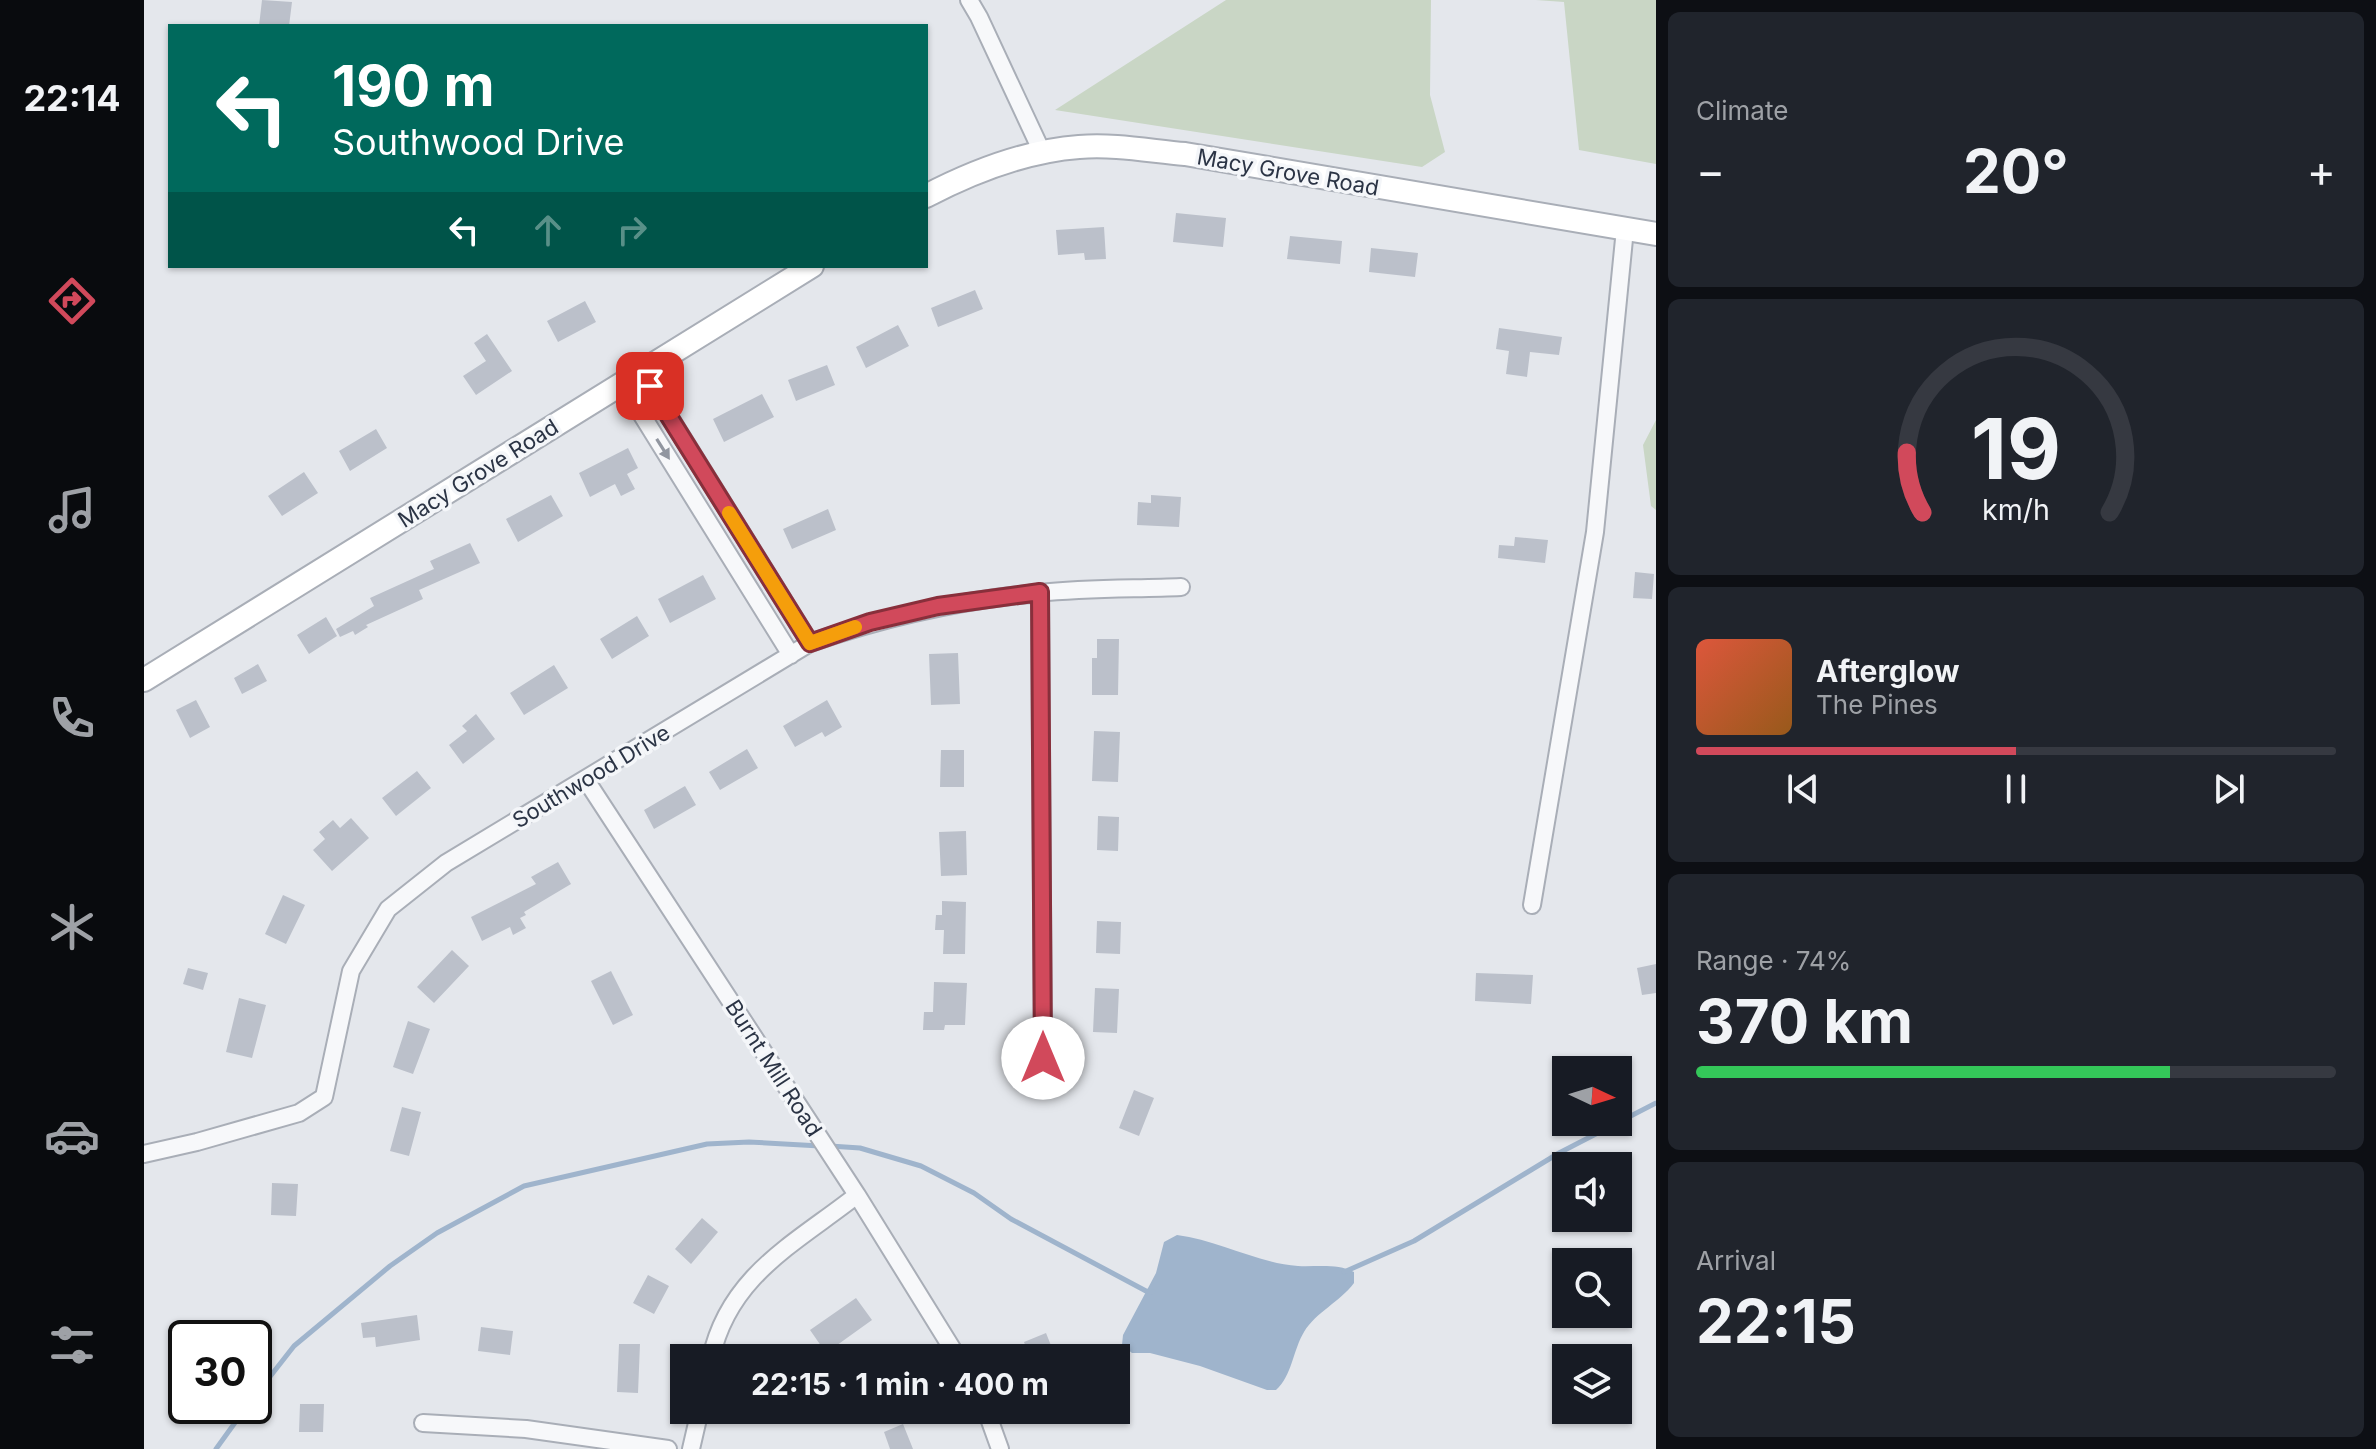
<!DOCTYPE html>
<meta charset="utf-8">
<style>
:root{--surface:#171b24;--page:#20242c;--text:#f1f3f6;--muted:#9ea1a6;--line:#363941;--accent:#d1495b}
body{margin:0;font-family:Inter,sans-serif;background:var(--page);color:var(--text);height:100vh;display:flex;flex-direction:column;font-size:30px;white-space:nowrap}
*{box-sizing:border-box;margin:0}
p{font-size:26px;color:var(--muted)}
.icon{flex:none;width:44px;height:44px;fill:none;stroke:currentColor;stroke-width:2;stroke-linecap:round;stroke-linejoin:round}
.map{position:relative;flex:1;overflow:hidden}
.panel{display:flex;flex-direction:column;gap:12px;padding:12px;background:#0d0f14;width:720px}
.panel>*{flex:none}
.guide{position:absolute;left:24px;top:24px;width:760px;height:244px;border-radius:0px;box-shadow:0 2px 6px #0004;background:#00695c;color:#fff;overflow:hidden}
.needle{width:52px;rotate:94deg}
.buttons{position:absolute;left:1408px;top:1056px;display:grid;gap:16px}
.buttons a{display:grid;place-items:center;width:80px;height:80px;border-radius:0px;background:var(--surface);box-shadow:0 2px 6px #0004;font-size:40px}
.speed{position:absolute;left:24px;top:1320px;display:flex;gap:16px;font-size:40px;font-weight:700;text-align:center}
.speed>*{display:grid;place-content:center;width:104px;height:104px;border-radius:50%;background:var(--surface);box-shadow:0 2px 6px #0004;line-height:1}
.speed .limit{border:4px solid #111;border-radius:12px;background:#fff;color:#111}
.pin{position:absolute;display:grid;place-items:center;width:68px;height:68px;color:#fff;margin:-34px;border-radius:16px;box-shadow:0 4px 12px #0006}
.me{position:absolute;width:88px;margin:-44px;rotate:0deg;stroke-linejoin:round;filter:drop-shadow(0 0 6px #0008)}
.turn{display:flex;align-items:center;gap:28px;height:168px;padding:0 32px;font-size:36px}
.turn .icon{width:104px;height:104px;stroke-width:2.5}
.turn b{display:block;font-size:56px;line-height:68px}
.lanes{display:flex;align-items:center;height:76px;padding:0 32px;background:#0003;justify-content:center;gap:40px;direction:ltr}
.lanes .off{opacity:.35}
.big{font-size:60px;font-weight:700;line-height:1.1}
.panel .tile{flex:1;display:flex;flex-direction:column;justify-content:center;gap:12px;min-width:0;padding:0 28px;border-radius:12px;background:var(--page)}
.panel .dial{align-items:center;gap:0}
.dial svg{height:208px;overflow:visible;fill:none;stroke:var(--line);stroke-width:7;stroke-linecap:round;text-anchor:middle}
.dial text{fill:var(--text);stroke:none}
.song{display:flex;align-items:center;gap:24px}
.cover{width:96px;height:96px;border-radius:12px;background:linear-gradient(135deg,hsl(10 70% 55%),hsl(30 70% 35%))}
.played{height:8px;border-radius:4px;background:linear-gradient(90deg,var(--accent) 50%,var(--line) 50%)}
.keys{display:flex;justify-content:space-around;direction:ltr}
.heat{display:flex;justify-content:space-between;align-items:center;font-size:44px;direction:ltr}
.charge{height:12px;border-radius:6px;background:linear-gradient(90deg,#34c759 74%,var(--line) 0)}
.trip{position:absolute;left:526px;top:1344px;width:460px;height:80px;border-radius:0px;background:var(--surface);box-shadow:0 2px 6px #0004;font-weight:700;line-height:80px;text-align:center}
main{display:flex;flex:1;min-height:0}
.tabs{display:flex;flex-direction:column;width:144px;justify-content:space-around;align-items:center;background:#090b0e;color:var(--muted)}
.tabs .icon{width:56px;height:56px}
.tabs .active{color:var(--accent)}
.tabs b{font-size:36px;color:var(--text)}
.map>svg:first-child{display:block}
.green{fill:#c9d6c5}
.water{fill:#9fb4cc}
.lines{fill:none;stroke-linecap:round;stroke-linejoin:round}
.stream{stroke:#9fb4cc;stroke-width:5}
.building{fill:#bbc0ca}
.street-casing{stroke:#a9aeb7;stroke-width:20}
.secondary-casing{stroke:#a9aeb7;stroke-width:26}
.street{stroke:#f7f8fa;stroke-width:16}
.secondary{stroke:#fff;stroke-width:22}
.oneway{fill:#9196a0}
.route-casing{stroke:#882f3b;stroke-width:20}
.route{stroke:#d1495b;stroke-width:14}
.slow{stroke:#f59e0b;stroke-width:14}
.labels{text-anchor:middle;dominant-baseline:central;stroke-width:7;stroke-linejoin:round;paint-order:stroke}
.street-label{font-size:22px;fill:#2b3445;stroke:#f4f6f9}
</style>
<main>
<nav class="tabs">
<b>22:14</b>
<svg class="icon active" aria-label="directions" viewBox="0 0 24 24"><path d="M12 3l9 9-9 9-9-9zM9 14v-3h6M13 9l2 2-2 2"/></svg>
<svg class="icon" aria-label="music" viewBox="0 0 24 24"><path d="M9 18V5l10-2v13"/><circle cx="6" cy="18" r="3"/><circle cx="16" cy="16" r="3"/></svg>
<svg class="icon" aria-label="phone" viewBox="0 0 24 24"><path d="M5 4h4l2 5-3 2q2 4 5 5l2-3 5 2v4C11 20 4 13 5 4z"/></svg>
<svg class="icon" aria-label="climate" viewBox="0 0 24 24"><path d="M12 3v18M4 7l16 10M4 17L20 7"/></svg>
<svg class="icon" aria-label="car" viewBox="0 0 24 24"><path d="M5 17H2v-5l4-1 3-4h7l3 4 3 1v5h-3M9 17h6M6 11h13"/><circle cx="7" cy="17" r="2"/><circle cx="17" cy="17" r="2"/></svg>
<svg class="icon" aria-label="filters" viewBox="0 0 24 24"><path d="M4 7h16M4 17h16"/><circle cx="9" cy="7" r="2"/><circle cx="15" cy="17" r="2"/></svg>
</nav>
<div class="map">
<svg width="1512" height="1449" viewBox="0 0 1512 1449">
<rect width="100%" height="100%" fill="#e4e7ec"/>
<!-- green -->
<path class="green" d="M1082,0h205l-1,95 15,57 -23,15 -367,-57z
M1392,0h120v164l-77,-14 -15,-148z
M1512,420v90l-5,-4 -8,-61z"/>
<!-- water -->
<path class="water" d="M1033,1235c41,5 80,28 121,31 19,1 39,-3 56,6v11c-14,19 -38,29 -50,49 -11,18 -12,44 -28,58h-9l-67,-24 -50,-13h-18l-10,-8 1,-10 33,-62 8,-31z"/>
<g class="lines">
<!-- stream -->
<path class="stream" d="M686,1146l30,2 61,18 53,27 37,26 135,72 7,1
M1200,1272l70,-31 145,-88 97,-50
M110,1397l40,-51 96,-80 47,-33 87,-47 183,-42 42,-2 71,4
M72,1449l31,-43"/>
</g>
<!-- building -->
<path class="building" d="M118,0l30,2 -3,24h-30z
M1032,213l50,5 -3,29 -50,-5z
M960,227l2,32 -21,1 -1,-7 -26,2 -2,-25z
M1146,236l52,5 -2,23 -53,-5z
M1227,248l47,5 -3,24 -46,-5z
M831,290l8,19 -45,18 -7,-19z
M441,301l11,21 -38,20 -11,-21z
M754,325l11,21 -43,22 -10,-21z
M1355,328l63,9 -3,18 -29,-3 -3,25 -21,-3 3,-23 -13,-2z
M343,334l25,37 -36,24 -13,-19 23,-15 -12,-18z
M683,365l8,20 -39,16 -8,-21z
M618,394l12,23 -50,25 -11,-23z
M232,429l11,19 -37,23 -11,-20z
M484,448l10,20 -11,6 8,15 -14,7 -6,-12 -25,13 -11,-24z
M160,472l14,21 -36,23 -14,-20z
M407,495l12,21 -45,26 -12,-23z
M1007,495l30,2 -2,30 -42,-2 1,-23 13,1z
M684,509l8,21 -44,19 -9,-20z
M1371,537l33,3 -3,23 -47,-5 1,-13 15,1z
M326,543l10,20 -61,27 4,9 -57,26 2,2 -13,8 -2,-4 -13,6 -4,-8 38,-23 -4,-8 64,-29 -4,-8z
M1491,572l19,2 -2,25 -19,-1z
M559,575l13,24 -46,24 -12,-24z
M493,616l12,20 -37,23 -12,-20z
M182,617l11,19 -28,18 -12,-19z
M953,639h22l-1,56h-26v-37h5z
M814,653l2,51 -29,1 -2,-51z
M114,664l9,17 -25,13 -8,-16z
M410,665l14,23 -44,27 -14,-22z
M52,700l14,27 -20,11 -14,-28z
M683,700l15,27 -17,10 -3,-5 -27,15 -12,-21z
M332,714l19,25 -32,25 -14,-19 18,-14 -5,-5z
M950,731l26,1 -2,50 -26,-1z
M603,749l11,19 -38,22 -11,-18z
M797,750h23v37h-24z
M273,771l14,17 -35,28 -14,-18z
M541,786l11,19 -42,24 -10,-19z
M954,816l21,1 -1,34 -21,-1z
M207,818l18,20 -37,33 -19,-21 12,-11 -6,-7 14,-12 7,8z
M822,831l1,44 -26,1 -2,-44z
M414,862l13,22 -47,28 2,3 -6,3 6,10 -13,7 -3,-8 -28,14 -11,-24 65,-33 -5,-7z
M139,895l22,10 -19,39 -21,-10z
M798,901l24,1 -1,52h-22l1,-24h-9l1,-15h6z
M953,921l24,1 -1,32 -24,-1z
M308,950l17,16 -35,37 -17,-16z
M1512,964v29l-14,2 -5,-27z
M44,968l20,5 -5,17 -20,-6z
M467,971l22,44 -20,10 -22,-44z
M1332,973l57,2 -2,29 -56,-3z
M790,982l33,1 -2,42h-20l-1,5h-21l1,-18h9z
M951,988l24,1 -2,44 -24,-1z
M95,998l27,7 -14,53 -26,-6z
M264,1021l22,8 -17,45 -20,-7z
M990,1090l20,8 -15,38 -20,-8z
M258,1107l19,5 -12,44 -19,-5z
M128,1183l26,1 -2,32 -25,-1z
M558,1218l16,14 -27,32 -16,-15z
M504,1275l21,11 -15,28 -21,-11z
M712,1298l16,22 -46,33 -16,-23z
M273,1315l3,25 -44,7 -1,-10 -12,1 -2,-15z
M337,1327l32,4 -3,24 -32,-4z
M902,1333l10,25h-26l-6,-16z
M475,1344h21l-2,49 -21,-1z
M156,1404h24l-1,28h-24z
M759,1424l10,25h-23l-6,-17z"/>
<g class="lines">
<defs>
<path id="street" d="M825,0l10,17 63,135
M497,371l169,272
M478,383l169,272
M896,592l3,466
M442,780l271,415 101,163
M1388,905l63,-373 30,-303
M0,1154l53,-12 102,-29 25,-16 27,-126 37,-62 58,-46 364,-220c75,-26 150,-43 229,-50 47,-5 95,-4 142,-6
M567,1358c18,-83 85,-115 146,-163
M842,1410l14,39
M279,1423l103,6 142,20
M547,1449l9,-39"/>
<path id="secondary" d="M782,196c48,-25 99,-45 153,-49 35,-3 71,4 106,7l471,80
M0,680l668,-414"/>
</defs>
<!-- street casing -->
<use href="#street" class="street-casing"/>
<!-- secondary casing -->
<use href="#secondary" class="secondary-casing"/>
<!-- street -->
<use href="#street" class="street"/>
<!-- secondary -->
<use href="#secondary" class="secondary"/>
</g>
<!-- one-way arrows -->
<defs><path id="oneway-solid" d="M-6-.8H1V-3.2L6.5 0L1 3.2V.8H-6Z" transform="scale(2)"/></defs>
<use class="oneway" href="#oneway-solid" transform="translate(519 449) rotate(58)"/>
<g class="lines">
<defs>
<path id="route" d="M506,386l160,257 60,-21 68,-16 102,-14 3,466"/>
</defs>
<!-- route casing -->
<use href="#route" class="route-casing"/>
<!-- route -->
<use href="#route" class="route"/>
<!-- slow -->
<path class="slow" d="M585,513l81,130 45,-16"/>
</g>
<g class="labels">
<!-- street labels -->
<g class="street-label">
<text transform="translate(1144 172) rotate(10)">Macy Grove Road</text>
<text transform="translate(334 473) rotate(-32)">Macy Grove Road</text>
<text transform="translate(447 776) rotate(-31)">Southwood Drive</text>
<text transform="translate(630 1068) rotate(57)">Burnt Mill Road</text>
</g>
</g>
</svg>
<div class="buttons">
<a><svg class="needle" viewBox="-14 -14 28 28"><path d="M0-13l5 13h-10z" fill="#e53935"/><path d="M0 13l5-13h-10z" fill="#9ea1a6"/></svg></a>
<a><svg class="icon" aria-label="sound" viewBox="0 0 24 24"><path d="M4 9h4l5-4v14l-5-4H4zM17 9q2 3 0 6"/></svg></a>
<a><svg class="icon" aria-label="search" viewBox="0 0 24 24"><circle cx="10" cy="10" r="6"/><path d="M15 15l6 6"/></svg></a>
<a><svg class="icon" aria-label="layers" viewBox="0 0 24 24"><path d="M12 4l9 5-9 5-9-5zM3 14l9 5 9-5"/></svg></a>
</div>
<div class="speed"><div class="limit">30</div></div>
<div class="pin" style="left:506px;top:386px;background:#d93025"><svg class="icon" aria-label="arrive" viewBox="0 0 24 24"><path d="M6 21V4h12l-3 4 3 4H6"/></svg></div>
<svg class="me" style="left:899px;top:1058px" viewBox="-20 -20 40 40"><circle r="19" fill="#fff"/><path d="M0-13L10 11 0 6-10 11z" fill="#d1495b"/></svg>
<div class="trip">22:15 · 1 min · 400 m</div>
<div class="guide">
<div class="turn"><svg class="icon" aria-label="left" viewBox="0 0 24 24"><path d="M17 20v-9H6M10 6l-5 5 5 5"/></svg><div><b>190 m</b>Southwood Drive</div></div>
<div class="lanes"><svg class="icon" aria-label="left" viewBox="0 0 24 24"><path d="M17 20v-9H6M10 6l-5 5 5 5"/></svg><svg class="icon off" aria-label="ahead" viewBox="0 0 24 24"><path d="M12 20V5M6 11l6-6 6 6"/></svg><svg class="icon off" aria-label="right" viewBox="0 0 24 24"><path d="M7 20v-9h11M14 6l5 5-5 5"/></svg></div>
</div>
</div>
<section class="panel">
<div class="tile"><p>Climate</p>
<div class="heat"><a>−</a><b class="big">20°</b><a>+</a></div>
</div>
<div class="tile dial"><svg viewBox="0 0 100 80">
<path d="M14 69A42 42 0 1 1 86 69"/>
<path d="M14 69A42 42 0 0 1 8 46" stroke="#d1495b"/>
<text x="50" y="56" font-size="32" font-weight="700">19</text>
<text x="50" y="72" font-size="11">km/h</text>
</svg></div>
<div class="tile">
<div class="song"><i class="cover"></i><div><b>Afterglow</b><p>The Pines</p></div></div>
<div class="played"></div>
<div class="keys"><svg class="icon" aria-label="previous" viewBox="0 0 24 24"><path d="M18 5L8 12l10 7zM5 5v14"/></svg><svg class="icon" aria-label="pause" viewBox="0 0 24 24"><path d="M8 5v14M16 5v14"/></svg><svg class="icon" aria-label="next" viewBox="0 0 24 24"><path d="M6 5l10 7-10 7zM19 5v14"/></svg></div>
</div>
<div class="tile"><p>Range · 74%</p><b class="big">370 km</b><div class="charge"></div></div>
<div class="tile"><p>Arrival</p><b class="big">22:15</b></div>
</section>
</main>
